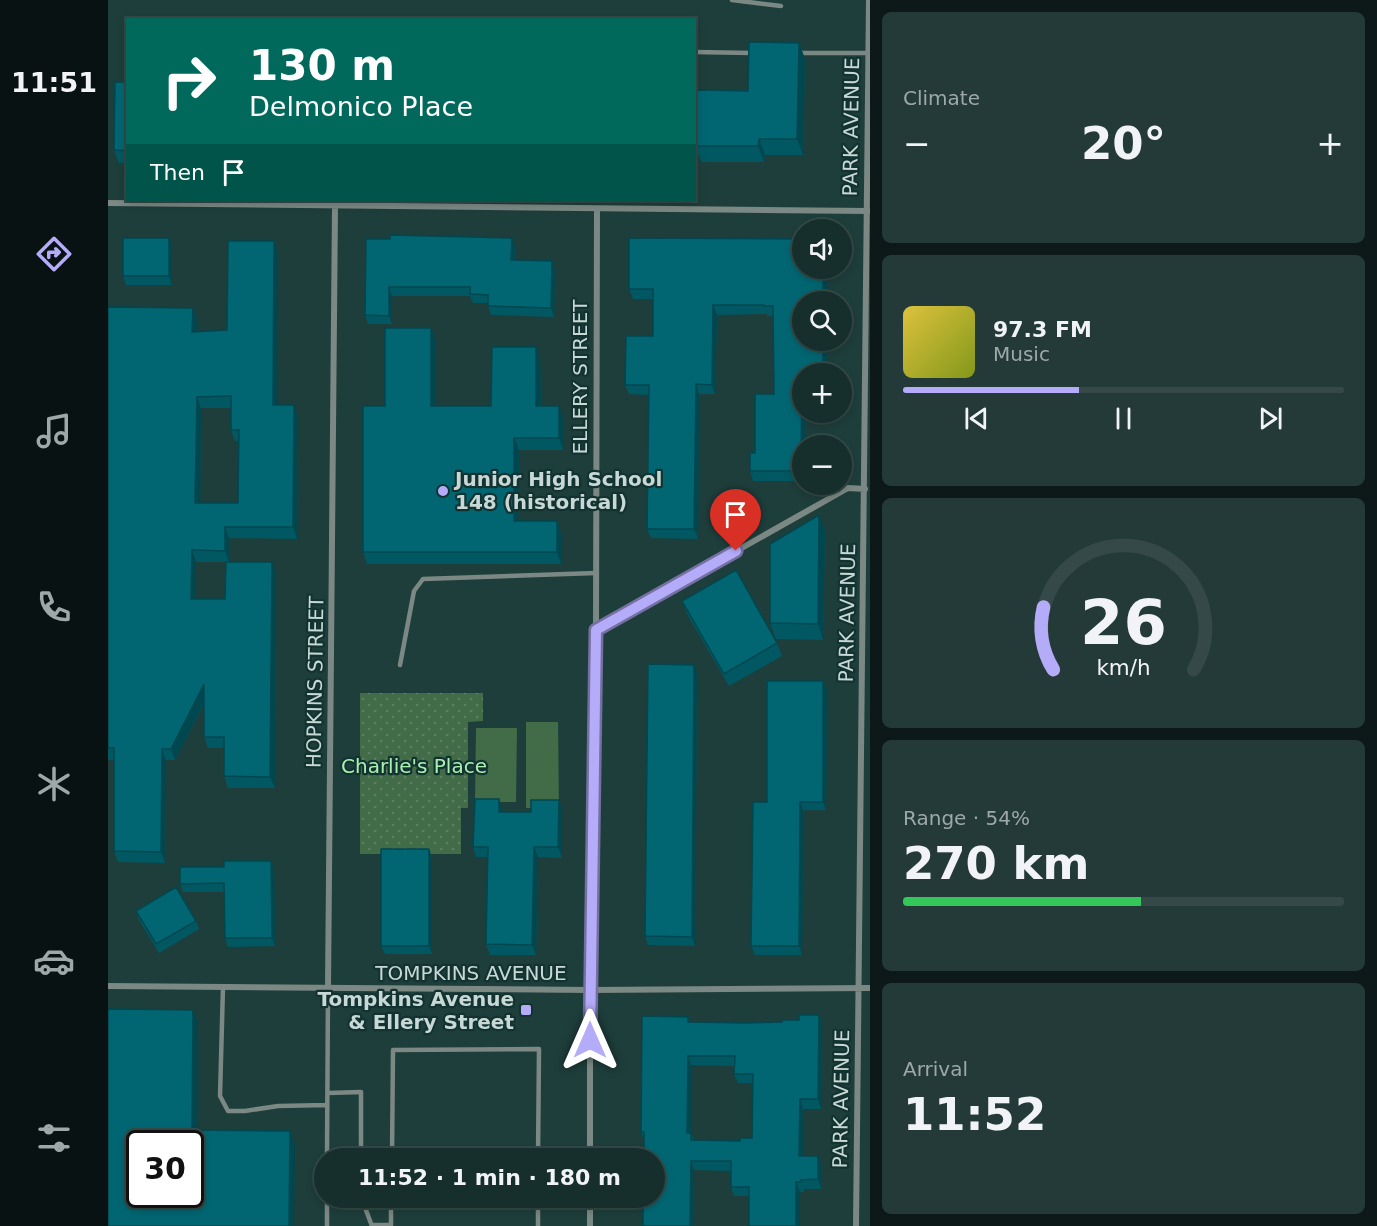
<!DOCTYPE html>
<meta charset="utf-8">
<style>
:root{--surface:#162e2c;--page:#233a38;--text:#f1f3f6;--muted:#9ea8a9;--line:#354a48;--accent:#b4acf9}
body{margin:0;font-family:"DejaVu Sans",sans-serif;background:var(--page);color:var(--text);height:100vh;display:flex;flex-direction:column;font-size:22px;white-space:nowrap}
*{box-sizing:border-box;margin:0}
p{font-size:20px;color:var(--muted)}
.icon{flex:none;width:33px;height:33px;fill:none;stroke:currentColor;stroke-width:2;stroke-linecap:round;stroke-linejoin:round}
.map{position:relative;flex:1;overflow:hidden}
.side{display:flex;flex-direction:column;gap:12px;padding:12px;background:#0c1918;width:507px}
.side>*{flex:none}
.top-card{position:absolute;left:18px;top:18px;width:570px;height:183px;border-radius:0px;box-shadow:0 3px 9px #0003,0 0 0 2px var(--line);background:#00695c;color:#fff;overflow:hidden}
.controls{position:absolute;left:684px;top:219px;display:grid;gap:12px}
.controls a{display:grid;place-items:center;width:60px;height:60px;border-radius:50%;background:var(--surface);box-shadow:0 3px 9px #0003,0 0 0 2px var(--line);font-size:30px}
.speed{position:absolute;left:18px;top:1130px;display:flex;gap:12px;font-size:30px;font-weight:700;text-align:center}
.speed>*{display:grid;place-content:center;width:78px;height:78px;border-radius:50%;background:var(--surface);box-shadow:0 3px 9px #0003,0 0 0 2px var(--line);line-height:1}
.speed .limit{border:3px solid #111;border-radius:9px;background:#fff;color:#111}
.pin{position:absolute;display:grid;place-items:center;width:51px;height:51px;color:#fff;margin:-62px -26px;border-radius:50% 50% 50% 0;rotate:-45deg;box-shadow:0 0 6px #0007}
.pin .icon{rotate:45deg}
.me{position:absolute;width:66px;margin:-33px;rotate:0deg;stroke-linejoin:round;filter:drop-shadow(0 0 4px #0008)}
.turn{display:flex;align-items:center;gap:21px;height:126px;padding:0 24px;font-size:27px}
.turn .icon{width:78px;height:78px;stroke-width:2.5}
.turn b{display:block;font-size:42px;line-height:51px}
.then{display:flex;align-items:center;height:57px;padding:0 24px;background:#0003;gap:12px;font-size:22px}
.big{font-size:45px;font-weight:700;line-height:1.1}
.side .tile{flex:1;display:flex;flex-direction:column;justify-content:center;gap:9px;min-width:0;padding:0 21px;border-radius:9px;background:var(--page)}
.side .dial{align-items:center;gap:0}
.dial svg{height:156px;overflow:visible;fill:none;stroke:var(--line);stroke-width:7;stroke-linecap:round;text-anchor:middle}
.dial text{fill:var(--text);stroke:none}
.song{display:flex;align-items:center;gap:18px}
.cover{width:72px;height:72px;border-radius:9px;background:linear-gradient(135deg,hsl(50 70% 55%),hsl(70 70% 35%))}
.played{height:6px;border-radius:3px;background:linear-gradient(90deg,var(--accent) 40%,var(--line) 40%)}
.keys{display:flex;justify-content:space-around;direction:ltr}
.heat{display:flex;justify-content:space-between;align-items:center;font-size:33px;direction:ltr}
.charge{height:9px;border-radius:4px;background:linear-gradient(90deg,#34c759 54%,var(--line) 0)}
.trip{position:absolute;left:206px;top:1148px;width:351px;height:60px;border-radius:30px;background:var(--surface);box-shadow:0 3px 9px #0003,0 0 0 2px var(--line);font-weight:700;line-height:60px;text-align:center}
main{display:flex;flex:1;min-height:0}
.dock{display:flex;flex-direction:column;width:108px;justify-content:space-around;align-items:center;background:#091212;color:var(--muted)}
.dock .icon{width:42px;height:42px}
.dock .selected{color:var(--accent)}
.dock b{font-size:27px;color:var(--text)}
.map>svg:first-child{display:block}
.park{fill:url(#park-dots)}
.pitch{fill:#426b47}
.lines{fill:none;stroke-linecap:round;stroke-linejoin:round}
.service{stroke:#7b8883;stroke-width:4.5}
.minor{stroke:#7b8883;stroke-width:6}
.wall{fill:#025862;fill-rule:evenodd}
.shaded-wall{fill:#014750}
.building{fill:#026672;stroke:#014750;stroke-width:1.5;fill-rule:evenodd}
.route-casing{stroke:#7570a2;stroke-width:15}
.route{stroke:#b4acf9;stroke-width:10}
.poi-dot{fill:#b4acf9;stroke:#133331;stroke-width:2}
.labels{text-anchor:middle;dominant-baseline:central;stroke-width:4.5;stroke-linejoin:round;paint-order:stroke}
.street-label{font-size:20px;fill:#c7d8d6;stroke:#133331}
.poi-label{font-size:20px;font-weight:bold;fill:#c7d8d6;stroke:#133331;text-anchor:start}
.park-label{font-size:20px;fill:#aaf0b1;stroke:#133331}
</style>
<main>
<nav class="dock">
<b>11:51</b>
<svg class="icon selected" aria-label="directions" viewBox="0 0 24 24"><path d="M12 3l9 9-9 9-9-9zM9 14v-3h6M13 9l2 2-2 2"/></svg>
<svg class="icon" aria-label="music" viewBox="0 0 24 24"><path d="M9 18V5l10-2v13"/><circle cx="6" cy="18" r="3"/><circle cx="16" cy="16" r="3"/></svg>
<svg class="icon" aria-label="phone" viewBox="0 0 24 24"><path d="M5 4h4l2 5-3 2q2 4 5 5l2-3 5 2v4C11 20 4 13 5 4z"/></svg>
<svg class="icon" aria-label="climate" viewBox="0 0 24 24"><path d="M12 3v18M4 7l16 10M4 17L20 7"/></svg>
<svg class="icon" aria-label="car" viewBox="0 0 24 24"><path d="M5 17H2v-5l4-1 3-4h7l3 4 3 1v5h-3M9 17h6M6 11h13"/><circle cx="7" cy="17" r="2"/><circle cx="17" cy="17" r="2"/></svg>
<svg class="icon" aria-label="filters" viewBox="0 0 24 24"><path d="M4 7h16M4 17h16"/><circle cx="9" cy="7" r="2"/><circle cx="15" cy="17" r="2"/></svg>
</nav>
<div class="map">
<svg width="762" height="1226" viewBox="0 0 762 1226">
<defs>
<pattern id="park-dots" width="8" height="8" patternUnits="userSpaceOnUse" patternTransform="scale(1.5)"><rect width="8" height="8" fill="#426b47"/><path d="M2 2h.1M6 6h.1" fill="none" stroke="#5c7f61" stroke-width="1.8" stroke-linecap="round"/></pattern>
</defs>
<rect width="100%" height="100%" fill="#1e3e3b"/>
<!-- park -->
<path class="park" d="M252,693h123v28l-15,1v86h-7v46h-101z"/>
<!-- pitch -->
<path class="pitch" d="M418,722h32l1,86h-33z
M368,728h41l-1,74h-41z"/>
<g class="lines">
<!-- service -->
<path class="service" d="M624,0l49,6
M586,52l58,1
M688,53h73
M292,665l14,-74 9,-12 173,-6
M115,987l-3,109 8,15h17l33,-5 49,-1
M220,1093l33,-1v66
M219,1158l1,-170
M284,1158l1,-108 146,-1 -1,109
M253,1197l11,29
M264,1225h19v-28
M219,1226v-29
M430,1226v-29"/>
<!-- minor -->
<path class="minor" d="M0,203l761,8
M488,630l252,-142 17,1
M0,986l482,4 280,-2
M220,988l7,-782
M482,1158v-168l6,-360 1,-421
M482,1226v-29
M748,1226l13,-1226"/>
</g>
<!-- wall -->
<path class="wall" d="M691,43l6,16 -2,96h-38l-1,7h-63l-6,-16 53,-55z
M20,82v81h-9l-5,-13z
M404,238l3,8v14l40,9 -1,48 -63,-2 -3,-9v-3h-15l-3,-7h-78v28h-24l-3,-9 25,-76z
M64,247v38h-46l-3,-9z
M170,253v152l20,11 -1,123 -68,-1v24l47,12 -1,214h-47l-4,-12v-28h-16l-4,-11v-33l-29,56h-9l-1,103 -47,-1 -4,-11v-91h-6v-453l85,1 4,11v13l30,-2zM93,408h30v22l4,11h4l-1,62h-38zM88,562h30l-1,37h-30z
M719,268v34h-25v38h25v34h-25v38h3v34h-3v16h-1v19h-48l-3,-10 5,-18 19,-59 -1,-78h-6v-2l-50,1 -2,79h-16l-1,145 -47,-1 -4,-9 2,-134 -20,-1 -4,-9 28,-49v-37h-20l-4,-10z
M323,328l4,12v66h56l49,-47 1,47 22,12v32h-44l-1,71h39l4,12v31h-194l-4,-12 22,-146z
M717,530l-2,110 -47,-1 -6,-16z
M574,601l95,42 5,13 -53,30 -42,-72z
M589,673l-2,273 -47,-1 -3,-9z
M715,681l4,9 -1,120h-23l-1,145h-47l-4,-9 16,-144z
M451,800l3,10v48l-24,-1 -2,98h-46l-4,-11 2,-87h-12l-3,-10 30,-37v2h28z
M321,849l3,9v96h-47l-4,-8z
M163,861l3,8 1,77 -47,1 -3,-9 -1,-46h-41l-3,-8 44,-17z
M28,911l60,10 3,8 -40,24 -20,-33z
M711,1015l3,10 -1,84h-18v47l18,9v24h-17v3l-55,4h-15l-3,-9v-16l-37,-1 -1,56h-50l1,-84 -3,-10 47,-115 2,5 55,1 37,-1 17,-2zM583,1065l44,1 -1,8 4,9h15l-1,55 -12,3 -46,-1 -3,-7z"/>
<!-- shaded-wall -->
<path class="shaded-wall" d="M691,43l6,16 -2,96 -6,-16z
M651,139l6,16 -1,7 -6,-16z
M61,238l3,9v38l-3,-9z
M404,238l3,8 -1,22 -3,-8z
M166,241l4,12v163l-5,-11z
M444,261l3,8 -1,48 -3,-9z
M715,268h4v34h-4z
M281,287l3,9v28l-3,-8z
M605,305l4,10 -2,79 -3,-9z
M85,308l4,11v25l-5,-12z
M323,328l4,12v78l-4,-12z
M715,340h4v34h-4z
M428,347l4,12 1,59 -5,-12z
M588,384l3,10 -1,145 -4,-10z
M694,386v26h3v34h-3v10l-1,-3z
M89,397l4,11 -1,107 -5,-12z
M186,405l4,11 -1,123 -4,-12z
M451,406l4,12v32l-4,-12z
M406,438l5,12 -1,83 -4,-12z
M689,452l4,10v19l-4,-10z
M711,515l6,15 -2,110 -5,-16z
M449,521l4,12v31l-4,-12z
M117,527l4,11v24l-4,-11z
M84,550l4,12 -1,49 -4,-12z
M164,562l4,12 -1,214 -5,-11z
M586,665l3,8 -2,273 -3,-9z
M715,681l4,9 -1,120 -3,-8z
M96,684l4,11 -33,65 -4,-11z
M54,749l4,11 -1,103 -4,-11z
M391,799l4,11 -1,12 -3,-10z
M451,800l3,10v48l-4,-11z
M692,802l3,8 -1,145 -3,-9z
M426,847l4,10 -2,98 -4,-10z
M321,849l3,9v96l-3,-8z
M163,861l3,8 1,77 -3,-8z
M85,1010l5,13 -1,121 -5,-14z
M711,1015l3,10 -1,84 -3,-10z
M580,1056l3,9v77l-4,-9z
M692,1099l3,10v56l-4,-9z
M182,1131l5,14 -1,81h-5z
M710,1156l3,9v24l-3,-10z
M583,1161l3,9 -1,56h-3z
M688,1182l4,10v34h-4z"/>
<!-- building -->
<path class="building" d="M641,42l50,1 -2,96h-38l-1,7h-63l1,-56 52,1z
M7,82h13v69l-14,-1z
M282,235l122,3 -1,22 41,1 -1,47 -63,-2v-11l-18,-1v-7h-81v29l-24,-1 1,-76h24z
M15,238h46v38h-46z
M521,238l173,1v29h21v34h-21v38h21v34h-21v12l-1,67 -4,-1v19h-47v-18h5v-59h19l-1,-88h-9v-1h-51l-1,80 -16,-1 -2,145h-47l2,-144h-24l1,-49h27v-47h-24z
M120,241h46l-1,164h21l-1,122h-68v24l-33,-1 -1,49h34l1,-37h46l-2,215 -46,-1v-39h-20v-53l-33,65h-9l-1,103 -47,-1v-103h-6v-441l85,1 -1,24 35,-2zM123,396v34h8l-1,73h-43l2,-106z
M277,328h46v78h60l1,-59h44v59h23v32h-45v83h43v31h-194v-146h22z
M711,515l-1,109 -48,-1v-79z
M628,570l41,73 -53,31 -42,-73z
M540,664l46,1 -2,272 -47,-1z
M659,681h56v121h-23l-1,144h-48l2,-144h14z
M367,799h24v13h32v-12h28l-1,47h-24l-2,98 -46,-1 2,-97h-15z
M273,849h48v97h-48z
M116,861h47l1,77h-47l-1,-55 -44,1v-17h44z
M68,887l20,34 -40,23 -20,-33z
M0,1009l85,1 -1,120 98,1 -1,95h-181zM32,1143h50v51h-50z
M691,1015h20l-1,84h-18l-1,57h19v23l-17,1v2h-5v44h-47v-39h-18v-26h-40l-1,65h-47v-29h11v-39h-10v-26h-3l1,-116 46,1v5l57,1 37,-1v-2h17zM580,1056h47l-1,18h19l-1,64h-12v3l-49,-1v-7h-4z"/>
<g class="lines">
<defs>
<path id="route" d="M482,1040l6,-410 140,-79"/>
</defs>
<!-- route casing -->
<use href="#route" class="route-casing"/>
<!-- route -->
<use href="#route" class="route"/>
</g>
<!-- markers -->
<g class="poi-dot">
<circle cx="335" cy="491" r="6"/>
<rect x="412" y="1004" width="12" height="12" rx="3"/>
</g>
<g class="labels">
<!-- street labels -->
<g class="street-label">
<text transform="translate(743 127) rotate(-89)">PARK AVENUE</text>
<text transform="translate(472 377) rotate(-90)">ELLERY STREET</text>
<text transform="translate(739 613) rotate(-89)">PARK AVENUE</text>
<text transform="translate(207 682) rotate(-89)">HOPKINS STREET</text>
<text x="363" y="973">TOMPKINS AVENUE</text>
<text transform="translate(733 1099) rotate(-89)">PARK AVENUE</text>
</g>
<!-- poi labels -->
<g class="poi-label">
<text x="347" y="479">Junior High School<tspan x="347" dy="23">148 (historical)</tspan></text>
<text x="406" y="999" text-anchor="end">Tompkins Avenue<tspan x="406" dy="23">&amp; Ellery Street</tspan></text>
</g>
<!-- park labels -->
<g class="park-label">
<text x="306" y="766">Charlie's Place</text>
</g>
</g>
</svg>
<div class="controls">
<a><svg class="icon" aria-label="sound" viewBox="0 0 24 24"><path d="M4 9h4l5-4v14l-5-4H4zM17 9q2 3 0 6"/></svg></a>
<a><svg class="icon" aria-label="search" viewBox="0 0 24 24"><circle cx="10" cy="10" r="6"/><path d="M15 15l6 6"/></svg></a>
<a>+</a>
<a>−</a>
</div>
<div class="speed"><div class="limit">30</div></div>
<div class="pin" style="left:628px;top:551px;background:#d93025"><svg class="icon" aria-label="arrive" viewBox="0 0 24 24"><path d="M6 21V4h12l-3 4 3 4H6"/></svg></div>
<svg class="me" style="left:482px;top:1040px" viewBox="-20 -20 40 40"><path d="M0-17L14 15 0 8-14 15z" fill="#b4acf9" stroke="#fff" stroke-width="4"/></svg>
<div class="trip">11:52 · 1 min · 180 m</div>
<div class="top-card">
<div class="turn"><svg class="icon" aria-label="right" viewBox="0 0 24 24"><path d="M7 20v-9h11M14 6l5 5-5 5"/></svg><div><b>130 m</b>Delmonico Place</div></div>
<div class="then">Then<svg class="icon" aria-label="arrive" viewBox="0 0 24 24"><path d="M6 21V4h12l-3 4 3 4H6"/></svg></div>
</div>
</div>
<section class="side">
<div class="tile"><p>Climate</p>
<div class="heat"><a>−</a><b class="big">20°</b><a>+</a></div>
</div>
<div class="tile">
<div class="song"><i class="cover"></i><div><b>97.3 FM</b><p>Music</p></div></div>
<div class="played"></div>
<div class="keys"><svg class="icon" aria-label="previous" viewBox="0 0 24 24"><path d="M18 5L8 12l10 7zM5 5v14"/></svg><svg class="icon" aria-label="pause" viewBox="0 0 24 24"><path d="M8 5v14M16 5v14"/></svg><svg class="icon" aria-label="next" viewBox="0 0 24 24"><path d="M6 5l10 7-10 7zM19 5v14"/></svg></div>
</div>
<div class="tile dial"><svg viewBox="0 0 100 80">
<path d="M14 69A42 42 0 1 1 86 69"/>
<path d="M14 69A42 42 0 0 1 9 37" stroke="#b4acf9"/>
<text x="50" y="56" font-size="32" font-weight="700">26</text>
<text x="50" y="72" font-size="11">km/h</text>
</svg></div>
<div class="tile"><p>Range · 54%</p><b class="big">270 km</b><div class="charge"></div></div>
<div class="tile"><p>Arrival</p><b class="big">11:52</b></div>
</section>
</main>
